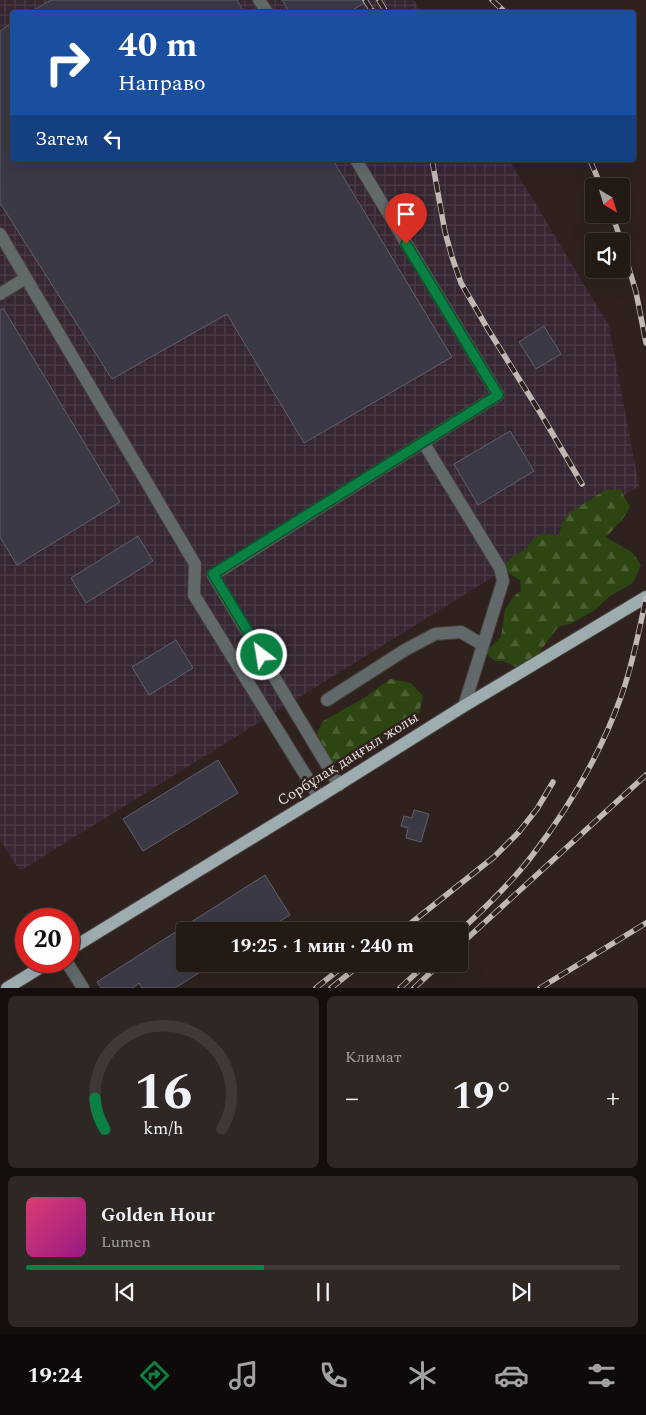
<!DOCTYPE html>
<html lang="ru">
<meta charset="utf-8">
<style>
:root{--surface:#231a16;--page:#2f2723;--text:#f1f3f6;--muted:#a3a1a1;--line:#403835;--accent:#0b8043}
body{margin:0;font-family:Spectral,serif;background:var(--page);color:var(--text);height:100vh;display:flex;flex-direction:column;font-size:19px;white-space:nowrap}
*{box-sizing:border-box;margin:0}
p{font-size:16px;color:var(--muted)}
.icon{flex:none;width:28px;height:28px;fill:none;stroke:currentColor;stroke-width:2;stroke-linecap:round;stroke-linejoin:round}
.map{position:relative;height:988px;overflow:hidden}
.panel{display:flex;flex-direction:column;gap:8px;padding:8px;background:#130e0c;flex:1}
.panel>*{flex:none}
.guide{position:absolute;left:10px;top:10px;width:626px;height:152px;border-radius:5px;box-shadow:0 5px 20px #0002,0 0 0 1px var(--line);background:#1a4fa0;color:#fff;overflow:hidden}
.needle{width:32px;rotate:142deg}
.fabs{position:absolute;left:585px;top:178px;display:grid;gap:10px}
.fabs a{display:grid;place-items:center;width:45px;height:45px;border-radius:5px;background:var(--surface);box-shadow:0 5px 20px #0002,0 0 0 1px var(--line);font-size:25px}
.speed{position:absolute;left:15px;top:908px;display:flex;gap:10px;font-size:25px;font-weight:700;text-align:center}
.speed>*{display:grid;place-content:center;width:65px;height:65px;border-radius:50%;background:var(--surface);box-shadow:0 5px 20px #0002,0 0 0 1px var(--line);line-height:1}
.speed .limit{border:8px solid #d22;background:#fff;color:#111}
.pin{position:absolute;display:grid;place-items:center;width:42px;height:42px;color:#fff;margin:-51px -21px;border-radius:50% 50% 50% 0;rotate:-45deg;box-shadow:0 0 5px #0007}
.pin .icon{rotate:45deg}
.me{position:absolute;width:55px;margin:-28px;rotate:329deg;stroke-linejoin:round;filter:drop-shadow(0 0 4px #0008)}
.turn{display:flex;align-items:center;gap:18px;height:105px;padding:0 25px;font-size:22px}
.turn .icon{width:65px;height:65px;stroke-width:2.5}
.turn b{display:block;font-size:35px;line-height:42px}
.then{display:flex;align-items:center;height:48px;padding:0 25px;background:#0003;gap:10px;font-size:19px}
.big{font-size:38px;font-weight:700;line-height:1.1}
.panel .tile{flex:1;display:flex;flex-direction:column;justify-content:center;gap:8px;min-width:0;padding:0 18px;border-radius:8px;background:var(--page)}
.panel .dial{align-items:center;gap:0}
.dial svg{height:130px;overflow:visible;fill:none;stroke:var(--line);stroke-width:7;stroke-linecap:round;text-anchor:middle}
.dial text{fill:var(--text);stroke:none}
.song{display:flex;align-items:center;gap:15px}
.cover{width:60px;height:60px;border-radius:8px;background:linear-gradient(135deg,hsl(340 70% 55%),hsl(310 70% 35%))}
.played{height:5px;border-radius:2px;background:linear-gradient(90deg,var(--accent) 40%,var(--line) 40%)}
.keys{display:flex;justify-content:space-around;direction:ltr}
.heat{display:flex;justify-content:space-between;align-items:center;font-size:28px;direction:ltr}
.panel .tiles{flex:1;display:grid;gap:8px;grid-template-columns:1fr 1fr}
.tile:last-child{grid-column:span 2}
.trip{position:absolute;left:176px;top:922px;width:292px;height:50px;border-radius:5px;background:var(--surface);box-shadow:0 5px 20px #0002,0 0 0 1px var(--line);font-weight:700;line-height:50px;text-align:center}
.tabs{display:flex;height:80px;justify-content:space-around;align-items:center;background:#0e0a09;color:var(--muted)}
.tabs .icon{width:35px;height:35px}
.tabs .on{color:var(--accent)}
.tabs b{font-size:22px;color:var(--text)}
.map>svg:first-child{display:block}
.industrial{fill:url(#industrial-grid)}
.forest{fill:url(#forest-firs)}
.building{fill:#3b3945;stroke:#615f6c}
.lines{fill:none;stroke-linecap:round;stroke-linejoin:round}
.minor-casing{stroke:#493d39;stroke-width:14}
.major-casing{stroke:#493d39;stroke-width:14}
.minor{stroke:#61696a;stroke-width:12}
.major{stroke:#9cacaf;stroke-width:12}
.rail-casing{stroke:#c1b8b4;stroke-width:5.5}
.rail{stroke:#2f221e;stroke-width:4;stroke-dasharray:11;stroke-linecap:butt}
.route-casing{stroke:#07532c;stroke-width:12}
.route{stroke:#0b8043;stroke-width:9}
.labels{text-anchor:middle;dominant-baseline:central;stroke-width:5;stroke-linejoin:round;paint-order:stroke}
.street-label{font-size:15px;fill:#eae1de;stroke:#2f221e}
</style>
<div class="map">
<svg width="646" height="988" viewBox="0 0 646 988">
<defs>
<pattern id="industrial-grid" width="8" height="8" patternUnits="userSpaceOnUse" patternTransform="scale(1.25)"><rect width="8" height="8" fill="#372733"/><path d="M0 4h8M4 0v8" fill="none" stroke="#4a3c46"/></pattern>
<pattern id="forest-firs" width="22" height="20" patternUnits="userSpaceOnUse" patternTransform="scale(1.25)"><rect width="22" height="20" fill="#2d4511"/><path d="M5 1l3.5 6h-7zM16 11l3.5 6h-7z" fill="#4c6033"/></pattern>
</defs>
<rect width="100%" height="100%" fill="#2f221e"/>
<!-- industrial -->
<path class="industrial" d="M0,0h414l7,12h-409v148h497l100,166 30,160 -619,385 -20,-31z"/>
<!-- forest -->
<path class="forest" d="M620,489l10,18 -8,13 -16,17 27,16 8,12 -8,18 -23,13 -15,14 -23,13 -14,4 -20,27 -22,13 -13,-6h-8l-10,-8 16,-16 4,-28 10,-14 6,-4 -1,-11 -10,-6 -7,-8 9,-9 14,-8 7,-10 10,-6 16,3 3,-13 7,-10 36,-23z
M390,679l21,4 12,13 -4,17 -18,17 -34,16 -23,17h-13l-15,-27 7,-15 41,-23z"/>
<!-- building -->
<path class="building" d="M51,0h186l7,12h-214z
M282,0h86v1l-19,11h-59z
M12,23v137h321l119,197 -148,86 -77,-129 -115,65 -112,-176v-172z
M3,308l117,194 -103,63 -17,-28v-227z
M544,326l17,28 -25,15 -17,-27z
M510,431l24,40 -56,34 -24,-41z
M138,536l15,25 -67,42 -15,-25z
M176,640l17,28 -44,27 -17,-28z
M218,760l20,33 -95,58 -20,-32z
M414,810l15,4 -8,28 -15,-4 2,-10 -7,-2 3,-10 8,2z
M265,875l25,40 -26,16h-79v33h28l-38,24h-33l-3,-5 -6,5h-32l-4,-6z"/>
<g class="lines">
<defs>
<path id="minor" d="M259,0l8,12
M0,234l195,330 -1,31 125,202
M0,294l26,-16
M423,442l77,126 3,13 -39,125
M327,700l78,-50 30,-16 26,-2 22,13
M339,785l-126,-210 285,-180 -142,-235
M66,961l17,27"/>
<path id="major" d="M69,950l250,-153 145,-91 182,-109
M7,988l44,-27"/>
</defs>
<!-- minor casing -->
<use href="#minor" class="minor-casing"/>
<!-- major casing -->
<use href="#major" class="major-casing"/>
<!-- minor -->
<use href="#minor" class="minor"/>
<!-- major -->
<use href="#major" class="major"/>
<defs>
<path id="rail" d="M365,0l8,12
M379,0l7,12
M492,0l13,12
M432,160l13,72 7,25 9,26 28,48 52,83 41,70
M590,160l11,26
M612,214l9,27
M621,242l15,50 10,51
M401,931l93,-74 24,-24 19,-24 16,-27
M460,931c25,-23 50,-47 71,-74 38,-49 70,-104 91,-163 11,-31 17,-63 24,-96
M460,945l186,-170
M316,988l30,-24
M331,988l30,-24
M400,988l26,-24
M414,988l26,-24
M540,988l106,-65"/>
</defs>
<!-- rail casing -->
<use href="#rail" class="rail-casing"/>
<!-- rail -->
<use href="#rail" class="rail"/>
</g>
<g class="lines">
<defs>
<path id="route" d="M262,655l-49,-81 285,-179 -92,-151"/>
</defs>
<!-- route casing -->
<use href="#route" class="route-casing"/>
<!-- route -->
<use href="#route" class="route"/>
</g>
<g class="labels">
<!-- street labels -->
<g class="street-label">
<text transform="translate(348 759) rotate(-32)">Сорбұлақ даңғыл жолы</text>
</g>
</g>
</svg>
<div class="fabs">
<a><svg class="needle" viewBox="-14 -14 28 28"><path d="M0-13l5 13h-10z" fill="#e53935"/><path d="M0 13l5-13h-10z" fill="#a3a1a1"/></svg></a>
<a><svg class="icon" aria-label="sound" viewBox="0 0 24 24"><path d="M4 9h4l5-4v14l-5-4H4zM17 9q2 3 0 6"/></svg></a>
</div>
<div class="speed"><div class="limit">20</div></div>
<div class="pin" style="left:406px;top:244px;background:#d93025"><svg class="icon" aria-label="arrive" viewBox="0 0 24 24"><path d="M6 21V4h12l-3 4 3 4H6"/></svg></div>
<svg class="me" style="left:262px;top:655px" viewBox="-20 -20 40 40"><circle r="17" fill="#0b8043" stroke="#fff" stroke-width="3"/><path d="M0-11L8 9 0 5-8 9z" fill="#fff"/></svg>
<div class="trip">19:25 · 1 мин · 240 m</div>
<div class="guide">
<div class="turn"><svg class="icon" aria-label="right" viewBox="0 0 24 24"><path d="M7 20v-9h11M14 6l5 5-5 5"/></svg><div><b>40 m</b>Направо</div></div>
<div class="then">Затем<svg class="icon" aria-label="left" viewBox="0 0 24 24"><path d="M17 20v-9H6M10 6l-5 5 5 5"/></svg></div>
</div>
</div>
<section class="panel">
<div class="tiles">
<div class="tile dial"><svg viewBox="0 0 100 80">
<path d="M14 69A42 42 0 1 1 86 69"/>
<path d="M14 69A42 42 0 0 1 8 50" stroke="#0b8043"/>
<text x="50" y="56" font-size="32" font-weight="700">16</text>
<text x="50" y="72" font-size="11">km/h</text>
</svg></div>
<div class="tile"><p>Климат</p>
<div class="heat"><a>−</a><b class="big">19°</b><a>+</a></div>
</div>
<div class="tile">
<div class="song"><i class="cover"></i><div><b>Golden Hour</b><p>Lumen</p></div></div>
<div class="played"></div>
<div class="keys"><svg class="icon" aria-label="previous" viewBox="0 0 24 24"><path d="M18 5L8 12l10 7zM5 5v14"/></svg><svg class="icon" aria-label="pause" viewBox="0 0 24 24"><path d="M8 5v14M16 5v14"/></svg><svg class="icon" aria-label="next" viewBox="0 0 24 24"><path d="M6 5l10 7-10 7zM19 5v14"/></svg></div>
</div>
</div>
</section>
<nav class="tabs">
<b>19:24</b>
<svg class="icon on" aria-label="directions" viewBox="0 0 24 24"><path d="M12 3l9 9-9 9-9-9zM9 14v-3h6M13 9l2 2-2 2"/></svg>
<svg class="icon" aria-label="music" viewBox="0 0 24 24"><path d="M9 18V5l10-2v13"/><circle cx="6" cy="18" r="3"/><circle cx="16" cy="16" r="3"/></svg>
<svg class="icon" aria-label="phone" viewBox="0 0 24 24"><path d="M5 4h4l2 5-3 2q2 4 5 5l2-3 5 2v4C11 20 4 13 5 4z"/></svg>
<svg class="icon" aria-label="climate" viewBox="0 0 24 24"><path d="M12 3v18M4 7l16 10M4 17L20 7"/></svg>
<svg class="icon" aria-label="car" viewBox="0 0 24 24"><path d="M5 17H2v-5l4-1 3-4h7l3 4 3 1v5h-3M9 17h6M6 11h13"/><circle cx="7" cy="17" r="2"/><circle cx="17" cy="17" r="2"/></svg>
<svg class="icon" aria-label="filters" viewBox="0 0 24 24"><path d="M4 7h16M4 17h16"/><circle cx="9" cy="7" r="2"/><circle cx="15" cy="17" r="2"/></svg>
</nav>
